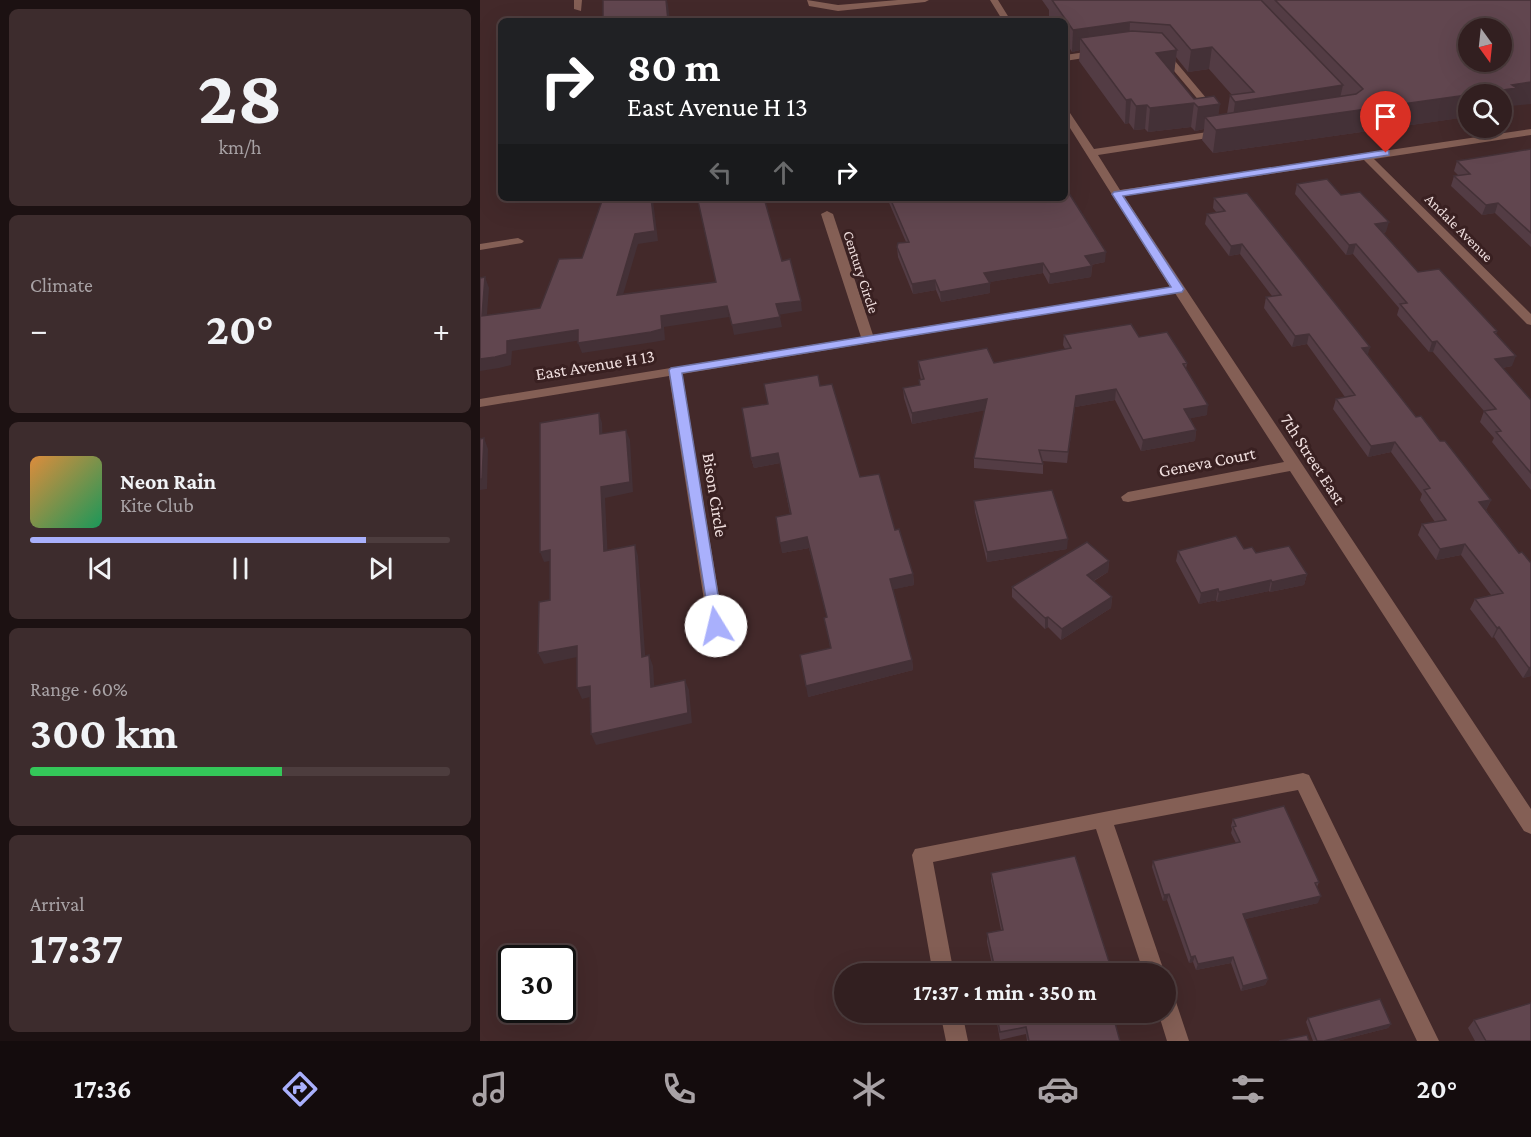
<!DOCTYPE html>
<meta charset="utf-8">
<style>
:root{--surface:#321f20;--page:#3d2c2d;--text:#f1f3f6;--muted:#a8a2a5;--line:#4d3d3e;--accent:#a9b0fc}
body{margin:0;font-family:"Crimson Pro",serif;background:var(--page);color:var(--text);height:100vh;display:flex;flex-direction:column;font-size:22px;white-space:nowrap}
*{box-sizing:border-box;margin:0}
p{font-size:20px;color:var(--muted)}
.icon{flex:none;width:33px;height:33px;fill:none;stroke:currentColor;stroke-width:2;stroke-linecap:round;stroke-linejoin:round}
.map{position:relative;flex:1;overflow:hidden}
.details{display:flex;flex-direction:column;gap:9px;padding:9px;background:#1c1112;width:480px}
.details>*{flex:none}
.banner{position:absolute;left:18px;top:18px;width:570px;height:183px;border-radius:9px;box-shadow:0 6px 24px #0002,0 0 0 2px var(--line);background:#202124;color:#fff;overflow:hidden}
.needle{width:39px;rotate:165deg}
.controls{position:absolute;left:978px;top:18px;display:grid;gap:12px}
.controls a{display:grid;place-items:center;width:54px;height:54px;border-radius:50%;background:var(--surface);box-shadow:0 6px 24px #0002,0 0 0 2px var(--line);font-size:30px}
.speed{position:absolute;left:18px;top:945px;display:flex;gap:12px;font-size:30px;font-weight:700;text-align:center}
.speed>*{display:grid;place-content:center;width:78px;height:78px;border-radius:50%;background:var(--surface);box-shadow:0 6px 24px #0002,0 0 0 2px var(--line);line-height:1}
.speed .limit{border:3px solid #111;border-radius:9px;background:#fff;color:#111}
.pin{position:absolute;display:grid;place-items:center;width:51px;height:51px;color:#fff;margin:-62px -26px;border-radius:50% 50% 50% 0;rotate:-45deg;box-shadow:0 0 6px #0007}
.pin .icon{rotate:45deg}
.me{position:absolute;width:66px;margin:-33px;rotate:351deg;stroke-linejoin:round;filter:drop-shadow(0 0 4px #0008)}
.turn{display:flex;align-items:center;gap:21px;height:126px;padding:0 30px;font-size:27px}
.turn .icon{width:78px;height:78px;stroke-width:2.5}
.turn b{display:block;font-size:42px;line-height:51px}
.lanes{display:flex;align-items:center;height:57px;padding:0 30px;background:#0003;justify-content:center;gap:30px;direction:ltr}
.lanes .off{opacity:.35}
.big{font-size:45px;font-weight:700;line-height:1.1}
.details .widget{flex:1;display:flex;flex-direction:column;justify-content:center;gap:9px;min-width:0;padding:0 21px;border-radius:9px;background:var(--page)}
.details .dial{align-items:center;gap:0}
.dial b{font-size:78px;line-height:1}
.song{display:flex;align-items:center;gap:18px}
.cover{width:72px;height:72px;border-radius:9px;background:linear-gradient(135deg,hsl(30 70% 55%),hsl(150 70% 35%))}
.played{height:6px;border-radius:3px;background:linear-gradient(90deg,var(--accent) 80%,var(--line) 80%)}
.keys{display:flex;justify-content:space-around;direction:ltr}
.heat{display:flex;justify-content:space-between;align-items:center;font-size:33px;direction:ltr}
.charge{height:9px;border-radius:4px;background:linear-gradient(90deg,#34c759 60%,var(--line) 0)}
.trip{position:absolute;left:354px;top:963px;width:342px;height:60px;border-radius:30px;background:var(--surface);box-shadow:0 6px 24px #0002,0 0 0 2px var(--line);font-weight:700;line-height:60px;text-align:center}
.tabs{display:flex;height:96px;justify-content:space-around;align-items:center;background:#140c0d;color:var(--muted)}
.tabs .icon{width:42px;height:42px}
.tabs .active{color:var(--accent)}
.tabs b{font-size:27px;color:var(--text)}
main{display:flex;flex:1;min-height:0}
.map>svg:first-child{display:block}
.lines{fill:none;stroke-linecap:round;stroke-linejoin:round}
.minor{fill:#845f55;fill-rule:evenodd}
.wall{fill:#533c44;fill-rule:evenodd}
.shaded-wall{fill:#443137}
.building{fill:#61464f;stroke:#443137;stroke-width:1.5;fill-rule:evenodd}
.route{fill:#a9b0fc;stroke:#6e72a4;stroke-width:1.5}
.labels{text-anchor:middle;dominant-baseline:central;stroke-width:6;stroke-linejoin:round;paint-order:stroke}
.far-street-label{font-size:15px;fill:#f0dfdf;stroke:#392021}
.street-label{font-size:18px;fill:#f0dfdf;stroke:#392021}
</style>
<main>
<section class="details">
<div class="widget dial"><b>28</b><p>km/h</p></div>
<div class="widget"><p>Climate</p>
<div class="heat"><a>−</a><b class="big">20°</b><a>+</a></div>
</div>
<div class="widget">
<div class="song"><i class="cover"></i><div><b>Neon Rain</b><p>Kite Club</p></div></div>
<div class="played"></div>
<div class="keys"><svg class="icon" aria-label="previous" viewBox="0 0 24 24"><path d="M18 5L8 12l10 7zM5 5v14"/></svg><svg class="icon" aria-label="pause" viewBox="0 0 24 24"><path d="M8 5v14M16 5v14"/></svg><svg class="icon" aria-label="next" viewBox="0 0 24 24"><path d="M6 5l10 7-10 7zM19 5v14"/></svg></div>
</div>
<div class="widget"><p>Range · 60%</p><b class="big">300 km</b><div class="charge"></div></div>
<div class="widget"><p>Arrival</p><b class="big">17:37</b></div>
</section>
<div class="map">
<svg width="1051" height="1041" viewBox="0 0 1051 1041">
<rect width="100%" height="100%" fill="#43292a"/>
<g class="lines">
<!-- minor -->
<path class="minor" d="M94,0h8l-1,11 -7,-2z
M327,0l31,5 60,-5h31l-4,2 -87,9 -29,-5z
M510,0h8l13,21h-8z
M679,49h6l52,62v4h-6l-52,-62z
M620,50l3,1v4l-38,6v-6z
M585,109l3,1 26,39 127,-19 5,3 -5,3 -123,19 22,35 411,-61v6l-157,24 157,155v11l-4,-1 -163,-164 -240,36 407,613v25l-7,-3 -234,-360 -162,31 -5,-1 -2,-4 7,-5 156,-30 -109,-169 -493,81 42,252 -2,5 -6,1 -6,-1 -2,-5 -39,-250 -189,31v-8l381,-62 -40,-123 6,-3 6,3 40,121 297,-48 -105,-167z
M38,238l6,3 -2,2 -42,7v-6z
M823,773l6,2 130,266h-22l-119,-251 -184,35 51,149h-21l-48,-145 -163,33 21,112h-21l-21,-119 3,-6z
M686,993l8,3 15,45h-22l-9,-29h8z
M460,1012h22l6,29h-22z"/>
</g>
<!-- wall -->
<path class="wall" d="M562,0h489l-22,111 -296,42 -11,-13 2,-11 -9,2 -4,-4 -43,5 -3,-3 -11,1 -5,-7 -4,1 -46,-63 1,-11 -8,2 -7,-11v-20h-14l-2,-3v-8zM696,57l12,15 21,-3 23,26h-2l-3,19 -8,1 -25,-16 -21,-26h1z
M1051,149v98l-36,-34 -13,2 -31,-29 3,-10 4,-1 -4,-4 3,-10z
M817,184l44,11 45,37 -3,1 35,39 79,59 -1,3 16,32 -10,2 29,32v90l-39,-48 2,-4 -14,-16 4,-11 -51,-59h-4l-32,-37 2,-7 -46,-54 -7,1 -51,-61z
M407,198h178l40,64 -14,3 1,1 -1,11 -42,7 -6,-11 -54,9 1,11 -49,9 -5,-12 -23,4 -15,-37 -1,-10 9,-5z
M734,198l156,149 -3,8 49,62 24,24 51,59 -5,10 33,43 12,123 -8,2 -29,-41 -2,1 -22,-29 5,-10 16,-4 -30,-40 -25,5 -18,-25 4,-11 13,-2 -15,-22 2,-6 -31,-42 -23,5 -35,-48 3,-10 9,-2 -38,-53 -15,3 -28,-39 2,-11 6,-1 -32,-42 -11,2 -24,-32 2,-10 10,-1 -4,-5z
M584,335l75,2 48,26 -1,6 21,46 -17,3 6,12 -1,11 -54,10 -26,-51 -40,7 -8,56 -25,-2 1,3v10l-69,-6v-10l11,-48 -73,14 -8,-26 -1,-10 16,-3v-5h2l-2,-9 -1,-10 76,2 71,-14 -2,-4z
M340,386l40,91 35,53 18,44 1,11 -21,4 19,71 1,10 -105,27 22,-49 -3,-31 -18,-69 -27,5 8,-39 -10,-51 -26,5 -3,-10 17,-54z
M494,501l93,48 -80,13 -12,-50z
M764,549l63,25 -3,11 -34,7 -1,-1 -52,11 -1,-2 -17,4 -23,-43 2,-10z
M629,561l-1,11 -14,9 18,16 -1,11 -50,32 -13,-13 -3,2 -33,-32v-10z
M753,819l86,63 -2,5 1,16 -73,16 23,60 -3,6 -24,6 -10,-28 -35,7 -3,-8 -4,1 -22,-63 -4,1 -11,-34 1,-6 83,-18 -5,-10 1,-4 -1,-3z
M511,873l122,101h-119l-7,-32v-9l14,-3 -10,-49z
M515,1012h127l-1,2 -8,2 7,25h-93l-1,-7 -26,6z
M828,1018l83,6 -3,4 -51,13h-24l-7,-19z
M994,1020l57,21h-56l-7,-13z"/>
<!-- shaded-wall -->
<path class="shaded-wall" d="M186,0h1l1,5 2,16h-2z
M650,22l-1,21 -49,-5v12l-8,2 1,-22z
M732,47l-3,22 -21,3 3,-22z
M697,50l-3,23 -21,3 3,-23z
M1051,82v22l-20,2 -2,5 -7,1v-18h-30l40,-9z
M863,85l-5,22 -106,18 3,-23z
M988,95v22l-255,36 3,-23z
M651,99l-2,24 -4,1 1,-24z
M714,103l-3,24 -43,5 2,-24z
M740,104l-3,23 -12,-10 -1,12 -9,2 3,-24z
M667,105l-2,24 -11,1 2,-24z
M171,198h1l1,2 5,41 -20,3 -18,61 -3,-10 18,-61z
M1018,203l-3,10 -13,2 4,-10z
M909,222l-3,10 -13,2 2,-10z
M762,244l-2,10 -11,2 2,-10z
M876,244l-3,10 -7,1 3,-10z
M626,252l-1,10 -20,4v-10z
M563,263v10l-58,10 -1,-10z
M612,266l-1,11 -42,7 1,-10z
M5,277l4,11 -3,39 -4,-11z
M455,280l1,10 -23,4 -1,-10z
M510,283v10l-49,9 -1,-10z
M321,301l1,10 -24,4 -2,-11z
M247,306l2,11 -65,10 1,13 -11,2 -72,11 -4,-10 83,-27z
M300,317l2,10 -48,8 -2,-10z
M98,330l4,10 -70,11 -1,14 -12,3 -19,3v-12l27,-18z
M829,334l-2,10 -15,3 3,-11z
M957,341l-4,11h-4l3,-10z
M890,347l-3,11 -5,-10z
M1036,356l-4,10 -22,4 5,-11z
M636,389l-1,11 -40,7 -8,56 1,-11 8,-56z
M507,399v11l-75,14v-11z
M728,405l-1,10 -24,5 1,-11z
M119,413l3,10 1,22 -3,-11z
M146,430l4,10 3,52 -28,6 3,63 -4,-10 -3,-64z
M716,430l-1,11 -54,10 2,-11z
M4,438l4,11 -1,40 -7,1v-11z
M915,442l-4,10 -23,5 3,-11z
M298,453l2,10 -26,5 -3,-10z
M1011,500l-5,10 -11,3 4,-11z
M327,537l2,11 -27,5 -2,-10z
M588,539l-1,10 -80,13v-10z
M985,544l-4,11 -25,5 4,-11z
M155,545l3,11 8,111 -4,-10z
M70,550l5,10 -11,2 -4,-10z
M629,561l-1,11 -22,13 1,-10z
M433,574l1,11 -23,5 -1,-11z
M827,574l-3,11 -34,7 2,-10z
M791,580l-2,11 -52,11 2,-10z
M738,589l-2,11 -17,4 2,-11z
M632,597l-1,11 -50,32 1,-11z
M568,617v10l-3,2v-11z
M1019,627l-5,10 -2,1 5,-10z
M97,646l5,10 -38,8 -6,-11z
M169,655l4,11 2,31 -4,-10z
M432,660l1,10 -105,27 -2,-11z
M1051,667v9l-8,2 6,-10z
M205,680l4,10 3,33 -96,22 -5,-11z
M110,686l4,10 -12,3 -5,-11z
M689,894l-2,6 -4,1 1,-6z
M841,896l-3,7 -77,17 2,-6z
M715,956l-2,6 -4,1 2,-6z
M753,957l-2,6 -35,7 2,-6z
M788,979l-3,6 -24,6 2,-5z
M911,1024l-3,4 -51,13h-13z"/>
<!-- building -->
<path class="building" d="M123,0h63l2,21h-65z
M572,0h209l82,85 -108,17 -5,-7 24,-3 -42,-45 -21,3 -21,-25 -40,-3 -57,8z
M795,0h256v82l-19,3 5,3 -301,42 -11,-13 151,-23 7,-5zM988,28h34v34h-34z
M652,31l30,2 15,17 -21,3 38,46 20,-3 6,8 -22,3 -4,-4 -44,5 -3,-3 -11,1 -5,-7 -5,1 -46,-62z
M1051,149v84l-33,-30 -12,2 -32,-29 16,-2 -13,-13z
M847,179l14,16 19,-3 29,30 -14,2 43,48 21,-3 58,62 -3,1 22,24 -21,3 36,41v73l-35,-41 5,-1 -17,-20 12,-2 -59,-68 -5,1 -32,-38 7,-1 -51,-59 -7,1 -52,-61z
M585,187l41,65 -21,4 7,10 -42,8 -7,-11 -59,10 6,10 -50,9 -5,-12 -23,4 -15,-37 1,-4 11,-1 -19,-44h175z
M767,193l123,154 -8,1 54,69 5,-1 19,25h5l46,59 -12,2 40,51 3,-1 9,11v104l-2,1 -30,-41 -2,1 -22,-29 28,-6 -38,-49 -25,5 -18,-25 24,-4 -22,-30 6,-2 -35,-46 -24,4 -35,-47 19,-4 -46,-61 -14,2 -29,-39 15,-2 -39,-51 -11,2 -24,-32 18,-3 -11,-13z
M123,198h48l4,33 -20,3 -18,61 99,-13 -18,-81 4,-3h62l18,63 8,-2 11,42 -25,3 4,13 -48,8 -5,-19 -66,10 1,13 -11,3 -73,11v-13l-71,11v13l-12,3 -15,2v-81l5,-1 -3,39 58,-8 19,-49 23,-1z
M651,324l8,13 28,-5 20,31 -4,1 25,41 -24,4 12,21 -53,10 -27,-51 -40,7 -8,56 -29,-2 4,14 -69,-6 13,-59 -75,14 -9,-25 17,-3 -1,-5 5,-1 -6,-18 69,-13 7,15 77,-15 -7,-13z
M338,375l2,11 12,-2 28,93 19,-3 16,56 4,-1 14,45 -23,5 22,81 -106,26 -6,-31 31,-7 -7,-30 3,-1 -20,-80 -27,6 -4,-26 15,-3 -13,-61 -27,5 -9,-50 26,-4 -4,-20z
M119,413l1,21 26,-4 4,52 -29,5 3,64 31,-6 7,112 7,-2 2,32 34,-7 3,33 -97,21 -1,-48 -13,2v-42l-39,7 1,-51 11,-2v-50l-10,2v-129z
M4,438l-2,41h-2v-40z
M572,490l16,49 -81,13 -13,-51z
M756,536l8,13 8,-2 4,6 33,-7 18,28 -35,8 -1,-2 -52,12 -1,-3 -17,4 -23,-42z
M607,542l22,19 -22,14 25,22 -50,32 -14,-12 -3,1 -33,-31z
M804,806l35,76 -4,1 6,13 -78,18 25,65 -25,7 -10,-29 -35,7 -3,-8 -4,1 -22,-63 -5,1 -11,-34 87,-19 -7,-15 3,-1 -3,-7z
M595,856l38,118h-117l-9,-41 16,-3 -12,-57z
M900,999l11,25 -67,17h-7l-9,-23z
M1051,1003v38h-45l-12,-21z
M516,1012h116l8,29h-91l-3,-14 -26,5z
M827,1035l2,6h-30z"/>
<!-- route -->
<path class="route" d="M906,150l3,1v4l-266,41 61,93 -2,3 -500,81 41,253 -2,4h-10l-42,-260 2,-2 500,-81 -59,-93 2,-2z"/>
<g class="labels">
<!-- far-street labels -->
<g class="far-street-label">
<text transform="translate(979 228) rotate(45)">Andale Avenue</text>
<text transform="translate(381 272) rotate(72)">Century Circle</text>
</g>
<!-- street labels -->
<g class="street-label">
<text transform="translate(115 365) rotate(-9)">East Avenue H 13</text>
<text transform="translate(833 459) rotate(57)">7th Street East</text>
<text transform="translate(727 462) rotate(-11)">Geneva Court</text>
<text transform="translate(235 495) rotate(81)">Bison Circle</text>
</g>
</g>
</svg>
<div class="controls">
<a><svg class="needle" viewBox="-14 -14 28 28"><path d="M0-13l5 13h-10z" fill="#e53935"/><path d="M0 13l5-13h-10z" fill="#a8a2a5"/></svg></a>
<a><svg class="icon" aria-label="search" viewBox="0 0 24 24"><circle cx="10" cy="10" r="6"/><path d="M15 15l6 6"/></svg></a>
</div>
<div class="speed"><div class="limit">30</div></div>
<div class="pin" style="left:906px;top:153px;background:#d93025"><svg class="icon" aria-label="arrive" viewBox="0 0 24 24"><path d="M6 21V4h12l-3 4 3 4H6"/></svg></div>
<svg class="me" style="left:236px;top:626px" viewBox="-20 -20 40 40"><circle r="19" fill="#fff"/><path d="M0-13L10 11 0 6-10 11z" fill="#a9b0fc"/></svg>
<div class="trip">17:37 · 1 min · 350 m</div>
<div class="banner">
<div class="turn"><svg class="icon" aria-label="right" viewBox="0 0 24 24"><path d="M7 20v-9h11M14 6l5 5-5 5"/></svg><div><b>80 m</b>East Avenue H 13</div></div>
<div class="lanes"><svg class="icon off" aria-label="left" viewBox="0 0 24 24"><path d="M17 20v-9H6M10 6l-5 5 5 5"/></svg><svg class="icon off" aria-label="ahead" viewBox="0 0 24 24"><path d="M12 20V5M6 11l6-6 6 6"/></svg><svg class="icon" aria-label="right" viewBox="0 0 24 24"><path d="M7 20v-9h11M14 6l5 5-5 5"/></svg></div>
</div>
</div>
</main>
<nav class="tabs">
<b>17:36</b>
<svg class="icon active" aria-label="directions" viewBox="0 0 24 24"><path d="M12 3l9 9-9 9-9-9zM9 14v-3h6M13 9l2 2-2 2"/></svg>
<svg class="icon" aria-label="music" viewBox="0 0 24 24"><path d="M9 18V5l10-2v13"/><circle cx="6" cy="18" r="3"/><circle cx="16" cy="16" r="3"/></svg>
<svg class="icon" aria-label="phone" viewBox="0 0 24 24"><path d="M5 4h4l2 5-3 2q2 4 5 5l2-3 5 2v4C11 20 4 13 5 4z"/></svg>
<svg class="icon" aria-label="climate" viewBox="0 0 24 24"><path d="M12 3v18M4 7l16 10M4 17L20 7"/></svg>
<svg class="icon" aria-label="car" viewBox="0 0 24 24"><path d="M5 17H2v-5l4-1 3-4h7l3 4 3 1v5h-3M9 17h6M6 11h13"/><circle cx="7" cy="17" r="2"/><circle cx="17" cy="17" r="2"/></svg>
<svg class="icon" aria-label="filters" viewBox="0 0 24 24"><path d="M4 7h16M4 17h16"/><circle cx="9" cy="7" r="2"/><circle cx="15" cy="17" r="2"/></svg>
<b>20°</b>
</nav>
